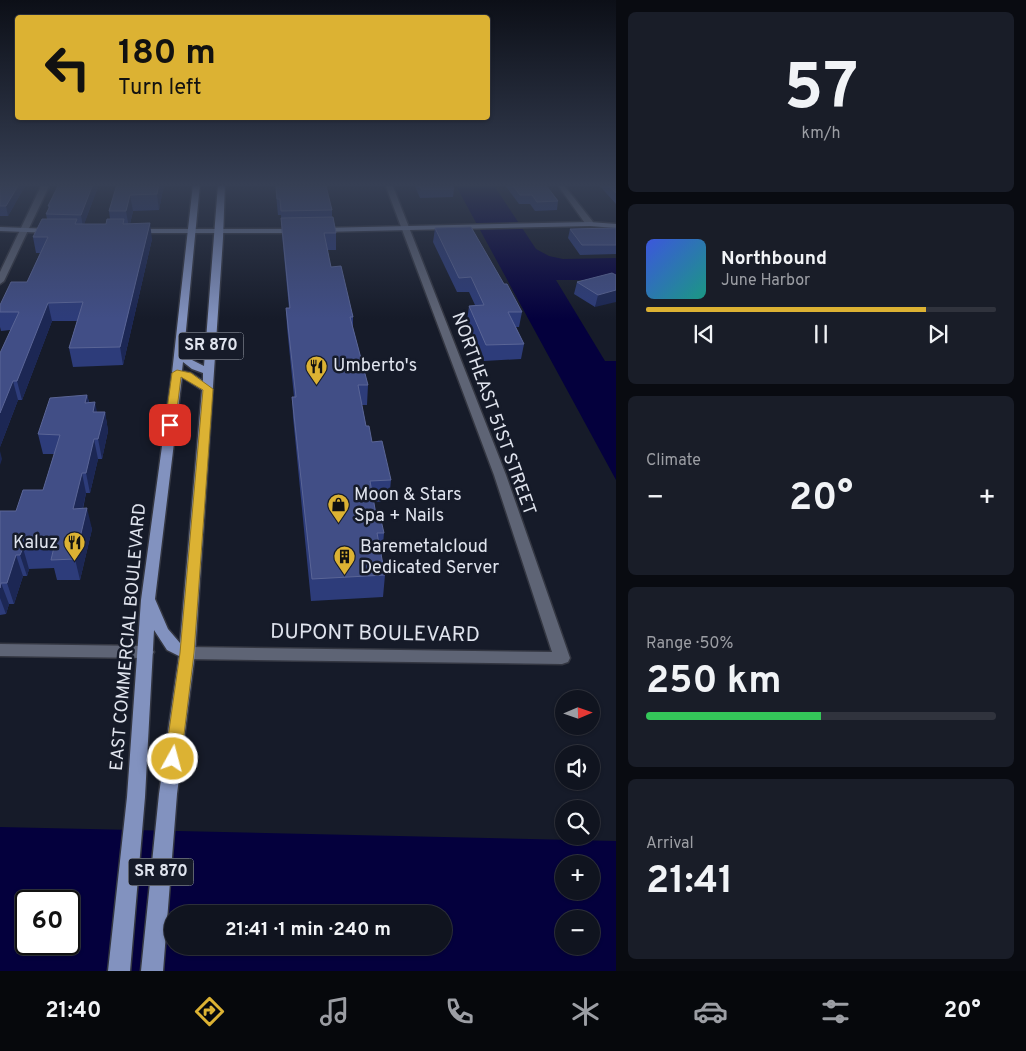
<!DOCTYPE html>
<meta charset="utf-8">
<style>
:root{--surface:#10141f;--page:#191d28;--text:#f1f3f6;--muted:#9c9ea4;--line:#30333d;--accent:#dcb233}
body{margin:0;font-family:Overpass,sans-serif;background:var(--page);color:var(--text);height:100vh;display:flex;flex-direction:column;font-size:19px;white-space:nowrap}
*{box-sizing:border-box;margin:0}
p{font-size:16px;color:var(--muted)}
.icon{flex:none;width:28px;height:28px;fill:none;stroke:currentColor;stroke-width:2;stroke-linecap:round;stroke-linejoin:round}
.map{position:relative;flex:1;overflow:hidden}
.drawer{display:flex;flex-direction:column;gap:12px;padding:12px;background:#090b11;width:410px}
.drawer>*{flex:none}
.hud{position:absolute;left:15px;top:15px;width:475px;height:105px;border-radius:5px;box-shadow:0 1px 4px #0004,0 0 0 1px var(--line);background:#dcb233;color:#111;overflow:hidden}
.needle{width:32px;rotate:88deg}
.fabs{position:absolute;left:555px;top:690px;display:grid;gap:10px}
.fabs a{display:grid;place-items:center;width:45px;height:45px;border-radius:50%;background:var(--surface);box-shadow:0 1px 4px #0004,0 0 0 1px var(--line);font-size:25px}
.speed{position:absolute;left:15px;top:890px;display:flex;gap:10px;font-size:25px;font-weight:700;text-align:center}
.speed>*{display:grid;place-content:center;width:65px;height:65px;border-radius:50%;background:var(--surface);box-shadow:0 1px 4px #0004,0 0 0 1px var(--line);line-height:1}
.speed .limit{border:2px solid #111;border-radius:8px;background:#fff;color:#111}
.pin{position:absolute;display:grid;place-items:center;width:42px;height:42px;color:#fff;margin:-21px;border-radius:10px;box-shadow:0 2px 8px #0006}
.me{position:absolute;width:55px;margin:-28px;rotate:7deg;stroke-linejoin:round;filter:drop-shadow(0 0 4px #0008)}
.turn{display:flex;align-items:center;gap:18px;height:105px;padding:0 20px;font-size:22px}
.turn .icon{width:65px;height:65px;stroke-width:2.5}
.turn b{display:block;font-size:35px;line-height:42px}
.big{font-size:38px;font-weight:700;line-height:1.1}
.drawer .card{flex:1;display:flex;flex-direction:column;justify-content:center;gap:8px;min-width:0;padding:0 18px;border-radius:8px;background:var(--page)}
.drawer .dial{align-items:center;gap:0}
.dial b{font-size:65px;line-height:1}
.song{display:flex;align-items:center;gap:15px}
.cover{width:60px;height:60px;border-radius:8px;background:linear-gradient(135deg,hsl(230 70% 55%),hsl(170 70% 35%))}
.played{height:5px;border-radius:2px;background:linear-gradient(90deg,var(--accent) 80%,var(--line) 80%)}
.keys{display:flex;justify-content:space-around;direction:ltr}
.heat{display:flex;justify-content:space-between;align-items:center;font-size:28px;direction:ltr}
.charge{height:8px;border-radius:4px;background:linear-gradient(90deg,#34c759 50%,var(--line) 0)}
.trip{position:absolute;left:164px;top:905px;width:288px;height:50px;border-radius:25px;background:var(--surface);box-shadow:0 1px 4px #0004,0 0 0 1px var(--line);font-weight:700;line-height:50px;text-align:center}
.dock{display:flex;height:80px;justify-content:space-around;align-items:center;background:#06080c;color:var(--muted)}
.dock .icon{width:35px;height:35px}
.dock .active{color:var(--accent)}
.dock b{font-size:22px;color:var(--text)}
main{display:flex;flex:1;min-height:0}
.map>svg:first-child{display:block}
.water{fill:#04003d;fill-rule:evenodd}
.lines{fill:none;stroke-linecap:round;stroke-linejoin:round}
.street-casing{stroke:#343742;stroke-width:3}
.secondary-casing{stroke:#343742;stroke-width:3}
.primary-casing{stroke:#343742;stroke-width:3}
.street{fill:#5e6475;fill-rule:evenodd}
.secondary{fill:#707b9a;fill-rule:evenodd}
.primary{fill:#8292bf;fill-rule:evenodd}
.wall{fill:#2d3c7a}
.shaded-wall{fill:#1c2754}
.building{fill:#414e86;stroke:#5a6596}
.route{fill:#dcb233;stroke:#8f7421}
.labels{text-anchor:middle;dominant-baseline:central;stroke-width:5;stroke-linejoin:round;paint-order:stroke}
.shield{fill:#161b29;stroke:#a3a8b3;stroke-width:1}
.shield-label{font-size:16px;font-weight:bold;fill:#e0e4ee}
.poi-label{font-size:18px;fill:#e0e4ee;stroke:#161b29;text-anchor:start}
.street-label{font-size:18px;fill:#e0e4ee;stroke:#161b29}
.near-street-label{font-size:21px;fill:#e0e4ee;stroke:#161b29}
</style>
<main>
<div class="map">
<svg width="616" height="971" viewBox="0 0 616 971">
<rect width="100%" height="100%" fill="#161b29"/>
<!-- water -->
<path class="water" d="M455,184h38l43,65 13,7 14,3 53,-1v22h-60l49,81h11v119z
M0,827l616,14v130h-616zM564,864h27v27h-27zM26,901h43v43h-43zM172,914h270v32h-270zM564,919h27v27h-27z"/>
<g class="lines">
<defs>
<path id="street" d="M42,184h8l-46,97 -4,3v-12z
M385,184h7l114,291 64,183 -2,4 -6,2 -375,-5 -5,-2 -3,-4 3,-4 5,-2 365,5 -58,-177z
M557,184h6l30,38v4h-6z
M0,644l146,2 5,2 3,4 -3,4 -5,2 -146,-2z"/>
<path id="secondary" d="M590,222l26,2v4l-26,-2 -270,6 -4,-2 4,-2z
M0,227l52,2 4,2 -4,2 -52,-2z
M132,229h165l4,2 -4,2h-162l-4,-2z"/>
<path id="primary" d="M193,184h7l-16,167 8,9 12,6 14,-182h7l-2,54 -28,415 -18,141 -14,177h-22l18,-177 20,-138 -12,-6 -13,-20 -9,167 -15,174h-22l19,-174 14,-197 31,-227zM183,362l9,7 11,4v8l-12,-8 -9,-2zM182,377l20,13 -22,253 -12,-14 -13,-30z"/>
</defs>
<!-- street casing -->
<use href="#street" class="street-casing"/>
<!-- secondary casing -->
<use href="#secondary" class="secondary-casing"/>
<!-- primary casing -->
<use href="#primary" class="primary-casing"/>
<!-- street -->
<use href="#street" class="street"/>
<!-- secondary -->
<use href="#secondary" class="secondary"/>
<!-- primary -->
<use href="#primary" class="primary"/>
</g>
<!-- wall -->
<path class="wall" d="M0,184h26l-18,32h-8z
M99,184l-15,40h22l4,-5 -1,-8 8,-27h47l-5,26 -26,1 -3,13 22,15 -29,126 -50,2 -4,-19 8,-27h-25l-30,79h-4l-18,47 10,-117 -9,1 -1,-4v-22l27,-23 13,-29h-4l-3,-16 14,-18 -1,-5 3,-5 -1,-3z
M275,184h49l8,26v7l4,16v17h-9l4,17 22,50v11l15,57 -1,20h-5l4,21 6,16 19,38 -2,21 -15,1 3,18 7,13 -2,22h-1l4,20 -2,22 -72,4 -18,-184 -1,-20h2l-7,-70 -1,-19h3l-7,-73 -1,-20h-3z
M414,184h38l2,5 -1,8 -33,1z
M504,184h41l13,17 -1,9 -22,1 -5,-7h-11z
M598,184h18v20z
M435,228l69,56 18,28 -3,15h-3l8,17 -3,15 -37,2 -17,-40 2,-15 6,-1 -6,-13h-12l-24,-50z
M616,228v26l-36,1 -12,-17 2,-9z
M612,273l-17,34 -21,-13 3,-12z
M87,395l2,7 8,10h8l3,19 -6,28h-4l-8,34h-4l-3,16 9,20 -12,51h-23l-3,-12 -25,1 -2,7h-4l-9,28h-5l-3,10 -6,1v-104h16l27,-21 11,-36h-11l-5,-20z"/>
<!-- shaded-wall -->
<path class="shaded-wall" d="M19,184h7l-18,32 -2,-10z
M93,184h6l-16,43 -2,-12z
M159,184h5l-5,26 -2,-16z
M130,195l3,16 -4,17 -3,-17z
M150,223l2,16 -29,126 -3,-18z
M616,290v12l-21,5 3,-12z
M48,303l4,18 -30,79 -5,-19z
M13,381l5,19 -18,47v-34z
M87,395l4,19 -6,-11z
M95,402l4,20 -6,-10z
M105,412l3,19 -6,28 -4,-20z
M94,439l4,20 -8,34 -4,-20z
M0,451l2,8 -2,6z
M82,473l4,20 -8,36 -5,-20z
M87,508l5,21 -12,51 -5,-21z
M23,548l6,21 -2,7 -7,-21z
M16,555l7,21 -9,28 -7,-21z
M1,583l8,21 -3,10 -6,-16v-10z"/>
<!-- building -->
<path class="building" d="M0,184h19l-13,22h-6z
M59,184h34l-12,31 -35,-1 4,-8h-2z
M117,184h42l-2,10 -27,1 -4,16h-17z
M276,184h48v2h2l6,24 -51,1 -1,-12h-3z
M418,184h34l2,5h-33z
M512,184h33l13,17 -21,1 -5,-7h-12z
M607,184h9v9z
M333,217l3,16h-12l7,34 10,-1 12,51h-3l18,68h-10l8,41h3l3,16 10,-1 9,39 -21,1 7,39h4l3,13h-7l8,42 -73,4 -20,-182h4l-10,-89h4l-9,-90z
M42,219h35l-2,5h31l1,-5h17l-1,5 27,-1 -30,124 -51,1 14,-46 -35,1 -31,78h-4l-13,32v-60l19,-41h-19v-7l11,-23h16l21,-45h-15z
M471,227l33,57h3l15,28h-14l16,32 -38,1 -17,-39 15,-1 -13,-28 -12,1 -24,-50z
M616,228v17h-34l-12,-16z
M612,273l4,2v15l-18,5 -21,-13z
M87,395l-2,8 10,-1 -2,10h12l-7,27h-4l-8,34h-4l-9,36 14,-1 -12,51 -24,1 3,-13 -31,1 -3,7h-4l-9,28h-6l-1,5v-77h16l7,-21h20l17,-55 -22,-1 12,-36z"/>
<!-- sky -->
<linearGradient id="sky" x2="0" y2="1"><stop stop-color="#0c0f17"/><stop offset="0.58" stop-color="#363f54"/><stop offset="1" stop-color="#363f54" stop-opacity="0"/></linearGradient>
<rect width="616" height="319" fill="url(#sky)"/>
<!-- route -->
<path class="route" d="M177,370l14,3 22,16 -19,264 -13,106 -2,5 -6,2 -5,-2 -3,-5 15,-106 23,-263 -22,-13 -6,48 -1,3h-8l-1,-3 7,-52z"/>
<!-- icons -->
<defs>
<symbol id="restaurant-pin" viewBox="-11 -11 22 30"><path d="M0 17L-7.5 6A9.5 9.5 0 1 1 7.5 6Z" fill="#dcb233" stroke="#161b29"/><path d="M-5-6h1v4h1v-4h1v4h1v-4h1v5L-1.5 .5V6h-2V.5L-5-1ZM5-6V6H3V1.5H1.5Q1.5-4 5-6Z" fill="#111"/></symbol>
<symbol id="shop-pin" viewBox="-11 -11 22 30"><path d="M0 17L-7.5 6A9.5 9.5 0 1 1 7.5 6Z" fill="#dcb233" stroke="#161b29"/><path d="M-5-2.5h2.3a2.7 3.5 0 0 1 5.4 0H5L5.5 6h-11ZM-1.5-2.5h3a1.5 2.3 0 0 0-3 0Z" fill="#111"/></symbol>
<symbol id="building-pin" viewBox="-11 -11 22 30"><path d="M0 17L-7.5 6A9.5 9.5 0 1 1 7.5 6Z" fill="#dcb233" stroke="#161b29"/><path d="M-4-6H4V6H1V3H-1V6H-4ZM-2.5-4.3h1.7v1.8h-1.7ZM.8-4.3h1.7v1.8H.8ZM-2.5-1h1.7V.8h-1.7ZM.8-1h1.7V.8H.8Z" fill="#111"/></symbol>
</defs>
<g fill-rule="evenodd">
<use href="#restaurant-pin" x="304" y="354" width="25" height="34"/>
<use href="#shop-pin" x="326" y="492" width="25" height="34"/>
<use href="#restaurant-pin" x="62" y="530" width="25" height="34"/>
<use href="#building-pin" x="332" y="544" width="25" height="34"/>
</g>
<g class="labels">
<!-- shield labels -->
<g class="shield">
<rect x="178.5" y="332.5" width="65" height="27" rx="4"/>
<rect x="128.5" y="858.5" width="65" height="27" rx="4"/>
</g>
<g class="shield-label">
<text x="211" y="346">SR 870</text>
<text x="161" y="872">SR 870</text>
</g>
<!-- poi labels -->
<g class="poi-label">
<text x="333" y="366">Umberto's</text>
<text x="354" y="495">Moon &amp; Stars<tspan x="354" dy="21">Spa + Nails</tspan></text>
<text x="58" y="543" text-anchor="end">Kaluz</text>
<text x="360" y="547">Baremetalcloud<tspan x="360" dy="21">Dedicated Server</tspan></text>
</g>
<!-- street labels -->
<g class="street-label">
<text transform="translate(493 414) rotate(70)">NORTHEAST 51ST STREET</text>
<text transform="translate(129 637) rotate(-85)">EAST COMMERCIAL BOULEVARD</text>
</g>
<!-- near-street labels -->
<g class="near-street-label">
<text transform="translate(375 634) rotate(1)">DUPONT BOULEVARD</text>
</g>
</g>
</svg>
<div class="fabs">
<a><svg class="needle" viewBox="-14 -14 28 28"><path d="M0-13l5 13h-10z" fill="#e53935"/><path d="M0 13l5-13h-10z" fill="#9c9ea4"/></svg></a>
<a><svg class="icon" aria-label="sound" viewBox="0 0 24 24"><path d="M4 9h4l5-4v14l-5-4H4zM17 9q2 3 0 6"/></svg></a>
<a><svg class="icon" aria-label="search" viewBox="0 0 24 24"><circle cx="10" cy="10" r="6"/><path d="M15 15l6 6"/></svg></a>
<a>+</a>
<a>−</a>
</div>
<div class="speed"><div class="limit">60</div></div>
<div class="pin" style="left:170px;top:425px;background:#d93025"><svg class="icon" aria-label="arrive" viewBox="0 0 24 24"><path d="M6 21V4h12l-3 4 3 4H6"/></svg></div>
<svg class="me" style="left:173px;top:759px" viewBox="-20 -20 40 40"><circle r="17" fill="#dcb233" stroke="#fff" stroke-width="3"/><path d="M0-11L8 9 0 5-8 9z" fill="#fff"/></svg>
<div class="trip">21:41 · 1 min · 240 m</div>
<div class="hud">
<div class="turn"><svg class="icon" aria-label="left" viewBox="0 0 24 24"><path d="M17 20v-9H6M10 6l-5 5 5 5"/></svg><div><b>180 m</b>Turn left</div></div>
</div>
</div>
<section class="drawer">
<div class="card dial"><b>57</b><p>km/h</p></div>
<div class="card">
<div class="song"><i class="cover"></i><div><b>Northbound</b><p>June Harbor</p></div></div>
<div class="played"></div>
<div class="keys"><svg class="icon" aria-label="previous" viewBox="0 0 24 24"><path d="M18 5L8 12l10 7zM5 5v14"/></svg><svg class="icon" aria-label="pause" viewBox="0 0 24 24"><path d="M8 5v14M16 5v14"/></svg><svg class="icon" aria-label="next" viewBox="0 0 24 24"><path d="M6 5l10 7-10 7zM19 5v14"/></svg></div>
</div>
<div class="card"><p>Climate</p>
<div class="heat"><a>−</a><b class="big">20°</b><a>+</a></div>
</div>
<div class="card"><p>Range · 50%</p><b class="big">250 km</b><div class="charge"></div></div>
<div class="card"><p>Arrival</p><b class="big">21:41</b></div>
</section>
</main>
<nav class="dock">
<b>21:40</b>
<svg class="icon active" aria-label="directions" viewBox="0 0 24 24"><path d="M12 3l9 9-9 9-9-9zM9 14v-3h6M13 9l2 2-2 2"/></svg>
<svg class="icon" aria-label="music" viewBox="0 0 24 24"><path d="M9 18V5l10-2v13"/><circle cx="6" cy="18" r="3"/><circle cx="16" cy="16" r="3"/></svg>
<svg class="icon" aria-label="phone" viewBox="0 0 24 24"><path d="M5 4h4l2 5-3 2q2 4 5 5l2-3 5 2v4C11 20 4 13 5 4z"/></svg>
<svg class="icon" aria-label="climate" viewBox="0 0 24 24"><path d="M12 3v18M4 7l16 10M4 17L20 7"/></svg>
<svg class="icon" aria-label="car" viewBox="0 0 24 24"><path d="M5 17H2v-5l4-1 3-4h7l3 4 3 1v5h-3M9 17h6M6 11h13"/><circle cx="7" cy="17" r="2"/><circle cx="17" cy="17" r="2"/></svg>
<svg class="icon" aria-label="filters" viewBox="0 0 24 24"><path d="M4 7h16M4 17h16"/><circle cx="9" cy="7" r="2"/><circle cx="15" cy="17" r="2"/></svg>
<b>20°</b>
</nav>
